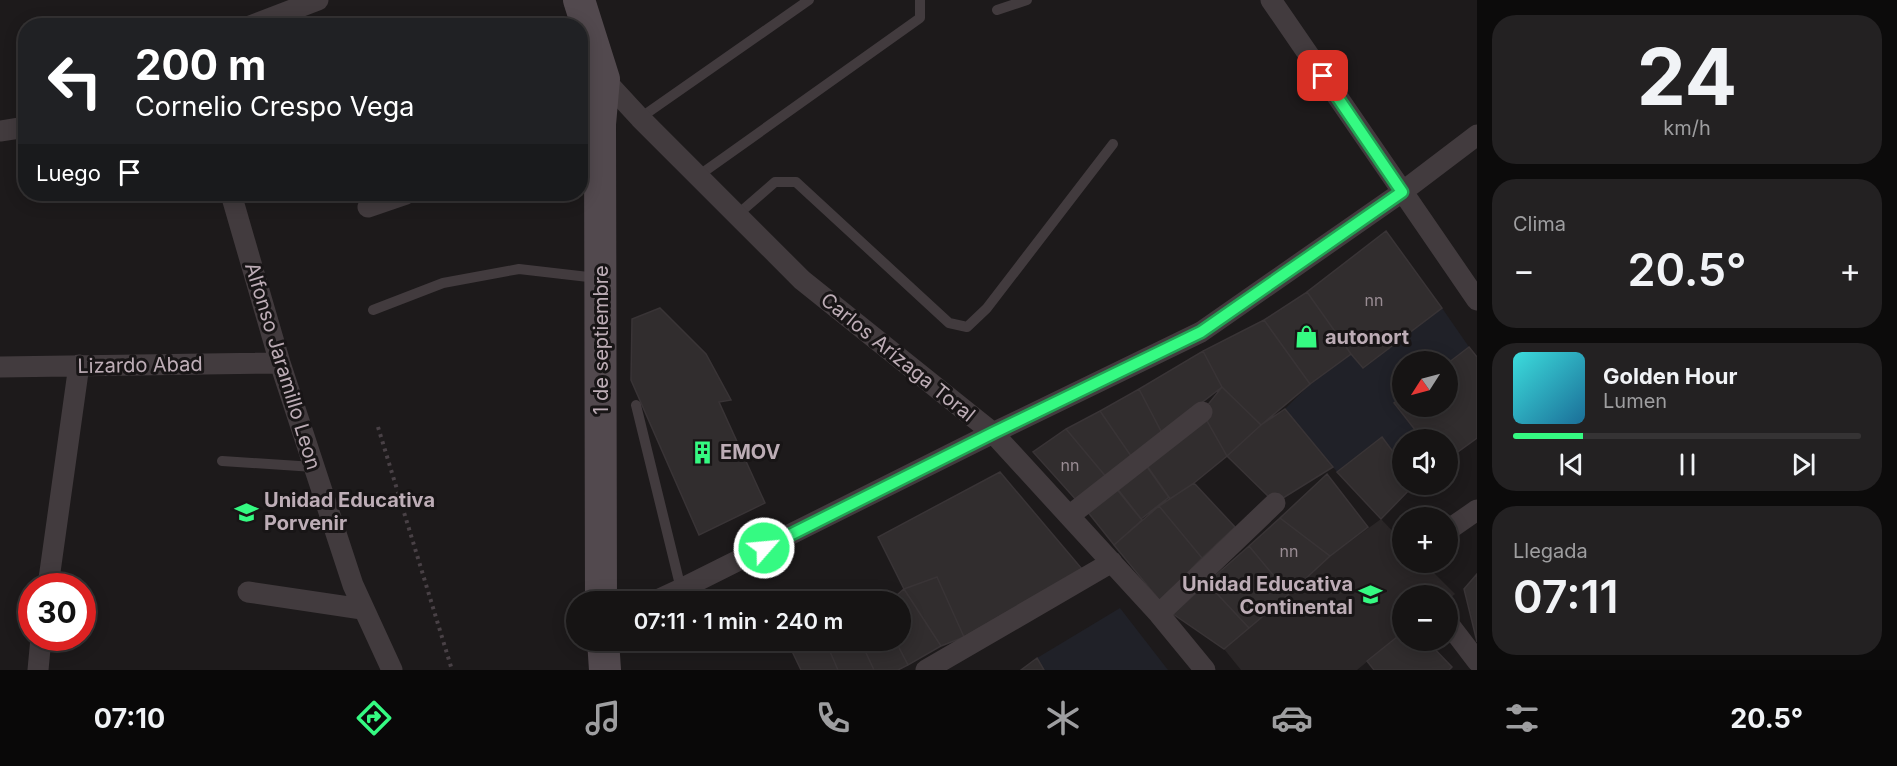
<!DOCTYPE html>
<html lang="es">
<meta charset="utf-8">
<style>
:root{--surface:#161414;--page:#232122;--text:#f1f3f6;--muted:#9e9ea0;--line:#353334;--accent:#35fa82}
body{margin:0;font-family:Inter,sans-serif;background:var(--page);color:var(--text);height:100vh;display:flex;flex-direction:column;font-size:22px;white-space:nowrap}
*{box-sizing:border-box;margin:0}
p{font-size:20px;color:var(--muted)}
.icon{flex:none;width:33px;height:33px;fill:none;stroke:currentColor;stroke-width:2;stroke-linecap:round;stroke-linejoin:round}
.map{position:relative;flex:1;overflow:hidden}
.details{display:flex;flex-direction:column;gap:15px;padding:15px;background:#0c0b0b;width:420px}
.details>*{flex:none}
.guide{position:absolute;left:18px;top:18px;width:570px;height:183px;border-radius:24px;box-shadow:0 3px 15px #0003,0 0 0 2px var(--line);background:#202124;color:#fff;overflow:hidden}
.needle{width:39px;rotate:234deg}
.fabs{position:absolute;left:1392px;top:351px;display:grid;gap:12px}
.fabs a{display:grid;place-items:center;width:66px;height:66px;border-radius:50%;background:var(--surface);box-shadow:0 3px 15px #0003,0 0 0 2px var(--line);font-size:30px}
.speed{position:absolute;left:18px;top:573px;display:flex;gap:12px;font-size:30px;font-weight:700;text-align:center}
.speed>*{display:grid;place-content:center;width:78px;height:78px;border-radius:50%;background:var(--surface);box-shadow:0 3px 15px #0003,0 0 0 2px var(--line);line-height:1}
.speed .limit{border:9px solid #d22;background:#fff;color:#111}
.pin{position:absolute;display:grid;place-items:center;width:51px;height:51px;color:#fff;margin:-26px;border-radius:12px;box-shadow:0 3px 9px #0006}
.me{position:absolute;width:66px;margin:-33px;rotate:63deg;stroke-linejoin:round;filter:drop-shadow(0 0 4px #0008)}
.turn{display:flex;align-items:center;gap:21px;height:126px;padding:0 18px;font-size:27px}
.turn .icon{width:78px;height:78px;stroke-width:2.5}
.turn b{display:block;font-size:42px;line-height:51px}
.then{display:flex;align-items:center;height:57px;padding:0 18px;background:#0003;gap:12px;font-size:22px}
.big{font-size:45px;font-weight:600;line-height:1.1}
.details .tile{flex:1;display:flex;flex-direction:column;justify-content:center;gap:9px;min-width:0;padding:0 21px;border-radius:24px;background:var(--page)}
.details .dial{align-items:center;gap:0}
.dial b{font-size:78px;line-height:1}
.song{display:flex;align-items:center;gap:18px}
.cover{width:72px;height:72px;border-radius:9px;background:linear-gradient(135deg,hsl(180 70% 55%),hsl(200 70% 35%))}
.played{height:6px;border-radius:3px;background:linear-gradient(90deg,var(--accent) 20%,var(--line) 20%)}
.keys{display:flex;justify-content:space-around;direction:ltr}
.heat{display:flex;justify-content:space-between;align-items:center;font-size:33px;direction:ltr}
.trip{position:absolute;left:566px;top:591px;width:345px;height:60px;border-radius:30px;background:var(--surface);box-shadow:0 3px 15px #0003,0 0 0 2px var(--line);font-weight:600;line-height:60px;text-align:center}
.dock{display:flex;height:96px;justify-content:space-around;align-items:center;background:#090808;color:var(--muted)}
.dock .icon{width:42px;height:42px}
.dock .current{color:var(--accent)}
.dock b{font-size:27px;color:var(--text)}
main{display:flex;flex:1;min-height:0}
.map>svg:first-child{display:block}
.built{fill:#2a2627}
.green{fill:#202128}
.building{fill:#312d2e;stroke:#393436;stroke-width:1.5}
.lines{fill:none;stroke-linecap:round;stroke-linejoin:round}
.path{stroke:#494146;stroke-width:4;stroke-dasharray:3 4.5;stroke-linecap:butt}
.lane{stroke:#423b3e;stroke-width:10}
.street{stroke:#423b3e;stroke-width:21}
.secondary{stroke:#52494e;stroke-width:32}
.route-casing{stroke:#22a254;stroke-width:15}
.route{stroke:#35fa82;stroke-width:10}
.labels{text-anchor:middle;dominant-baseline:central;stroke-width:6;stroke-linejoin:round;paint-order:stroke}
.number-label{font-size:16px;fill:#998c93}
.poi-label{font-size:20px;font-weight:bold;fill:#bdadb6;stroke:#181516;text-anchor:start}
.street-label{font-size:20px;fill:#bdadb6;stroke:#181516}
</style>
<main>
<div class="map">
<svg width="1477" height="670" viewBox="0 0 1477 670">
<rect width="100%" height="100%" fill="#1d1a1b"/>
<!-- built -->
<path class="built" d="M1381,519l21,22v21l22,1 31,31 -7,6v-4h-46v37l-45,37h-116l-17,-21 106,-93z"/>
<!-- green -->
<path class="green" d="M1442,308l27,39 -21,16 -46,-1v35l-8,6 29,36 -21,1v24l-20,-26 -45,34 -52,-63 25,-25 41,-30 13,14z
M1120,608l48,62h-124l-7,-12z"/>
<!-- building -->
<path class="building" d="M1386,231l56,77 -79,60 -12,-14 -44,-62z
M1307,292l44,62 -41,30 -46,-64z
M660,308l46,46 25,46 -12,2 46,101 -66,32 -68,-155 1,-61z
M1264,320l46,64 -49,41 -39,-38 -19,-36z
M1469,347l8,10v81l-29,21v-19h-25l-29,-37 8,-6v9h46v-43z
M1203,351l19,36 -60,46 -23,-44z
M1222,387l39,38 -34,31 -25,-44z
M1139,389l23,44 -31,23 -31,-45z
M1285,409l48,58 -58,36 -48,-47 34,-31z
M1100,411l31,45 -24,22 -41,-49z
M1202,412l25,44 -33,27 -24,16 -25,-35z
M1066,429l41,49 -29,24 -45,-50z
M1382,437l20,27v20h13l-34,35 -44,-47z
M1145,463l24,34 -28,22 -27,-33z
M1000,472l82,97 -118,68 -27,-60 -33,12 -26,-52z
M1327,474l41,53 -38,29 -50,-38z
M1194,483l41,44 -33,31 -43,-52z
M1116,487l26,33 -28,25 -27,-34z
M1159,506l43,52 -42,43 -46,-56z
M1280,518l50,38 -41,38 -40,-48z
M1249,546l40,48 -40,34 -42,-45z
M1477,574v68l-13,-53z
M937,577l27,60 -23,9 -37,-57z
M1207,583l42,45 -25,21 -51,-35z
M904,589l37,57 -33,19 -13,-25h5v-38h-11z
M1402,633v7h24l26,27 -3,3h-75l-7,-9z
M799,640h26l13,30h-37l-11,-23z
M825,640h35l14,30h-36z
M860,640h35l13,25 -10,5h-24z
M1037,658l7,12h-23z"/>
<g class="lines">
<!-- path -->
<path class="path" d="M378,427l74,243"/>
<!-- lane -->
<path class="lane" d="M997,10l30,-10
M640,118l169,-118
M698,176l222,-158v-18
M737,215l38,-33h21l153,141 18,4 20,-19 126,-164
M373,310l70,-27 76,-14 78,9
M636,405l45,184
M222,461l92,6"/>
<!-- street -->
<path class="street" d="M1271,0l206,300
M250,26l68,-26
M604,79l36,39 162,162 191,153 166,181 46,56
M0,131l26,-4
M231,194l49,169 73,222 39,85
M368,207l38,-13
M0,367l280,-4
M1069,516l133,-104
M1448,530l29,-20
M48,586l31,-221
M248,592l114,17
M653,602l28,-13 312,-156 208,-101 201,-140 75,-57
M1159,614l116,-111
M1448,623l29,38
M38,670l3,-32
M926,670l186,-108"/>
<!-- secondary -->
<path class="secondary" d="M579,0l25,79 -4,45 1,478
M603,640l2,30"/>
</g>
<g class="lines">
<defs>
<path id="route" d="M764,548l229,-115 208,-101 201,-140 -79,-116"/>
</defs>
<!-- route casing -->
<use href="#route" class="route-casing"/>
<!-- route -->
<use href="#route" class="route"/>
</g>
<!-- icons -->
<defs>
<symbol id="shop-bare" viewBox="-9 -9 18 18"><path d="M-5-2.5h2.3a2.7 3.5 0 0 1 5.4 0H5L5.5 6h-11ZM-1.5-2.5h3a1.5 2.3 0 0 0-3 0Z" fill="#35fa82" stroke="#181516" stroke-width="2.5" paint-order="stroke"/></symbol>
<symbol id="building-bare" viewBox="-9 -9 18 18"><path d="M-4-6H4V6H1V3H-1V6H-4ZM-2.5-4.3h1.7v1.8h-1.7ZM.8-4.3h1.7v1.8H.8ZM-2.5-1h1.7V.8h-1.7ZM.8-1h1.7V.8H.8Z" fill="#35fa82" stroke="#181516" stroke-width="2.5" paint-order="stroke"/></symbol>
<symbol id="school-bare" viewBox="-9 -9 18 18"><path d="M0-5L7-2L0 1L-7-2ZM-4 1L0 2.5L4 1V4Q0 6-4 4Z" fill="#35fa82" stroke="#181516" stroke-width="2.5" paint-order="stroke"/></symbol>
<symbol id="university-bare" viewBox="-9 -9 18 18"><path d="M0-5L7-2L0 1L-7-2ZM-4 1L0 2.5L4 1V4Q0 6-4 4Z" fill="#35fa82" stroke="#181516" stroke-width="2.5" paint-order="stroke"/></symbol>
</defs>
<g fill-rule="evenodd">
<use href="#shop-bare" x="1290" y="320" width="33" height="33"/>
<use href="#building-bare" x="686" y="436" width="33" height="33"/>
<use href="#school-bare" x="230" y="496" width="33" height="33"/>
<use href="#university-bare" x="1354" y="578" width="33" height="33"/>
</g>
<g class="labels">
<!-- number labels -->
<g class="number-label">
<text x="1374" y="300">nn</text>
<text x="1070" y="465">nn</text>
<text x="1289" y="551">nn</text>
</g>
<!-- poi labels -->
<g class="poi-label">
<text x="1325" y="337">autonort</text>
<text x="720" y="452">EMOV</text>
<text x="264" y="500">Unidad Educativa<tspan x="264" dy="23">Porvenir</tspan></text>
<text x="1353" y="584" text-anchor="end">Unidad Educativa<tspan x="1353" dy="23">Continental</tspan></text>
</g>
<!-- street labels -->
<g class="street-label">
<text transform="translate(601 340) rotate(-90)">1 de septiembre</text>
<text transform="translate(898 357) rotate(39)">Carlos Arízaga Toral</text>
<text transform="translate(140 365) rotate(-1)">Lizardo Abad</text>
<text transform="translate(283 366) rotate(73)">Alfonso Jaramillo Leon</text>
</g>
</g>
</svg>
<div class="fabs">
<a><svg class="needle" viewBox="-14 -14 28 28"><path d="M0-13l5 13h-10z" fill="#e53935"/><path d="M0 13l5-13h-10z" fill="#9e9ea0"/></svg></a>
<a><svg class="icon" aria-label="sound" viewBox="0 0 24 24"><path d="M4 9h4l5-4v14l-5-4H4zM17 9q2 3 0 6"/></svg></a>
<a>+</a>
<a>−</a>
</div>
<div class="speed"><div class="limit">30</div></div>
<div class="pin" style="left:1323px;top:76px;background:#d93025"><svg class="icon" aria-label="arrive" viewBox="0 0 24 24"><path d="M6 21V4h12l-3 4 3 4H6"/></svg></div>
<svg class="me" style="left:764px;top:548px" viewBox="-20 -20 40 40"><circle r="17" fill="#35fa82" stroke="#fff" stroke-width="3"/><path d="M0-11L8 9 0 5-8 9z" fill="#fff"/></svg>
<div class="trip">07:11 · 1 min · 240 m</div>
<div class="guide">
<div class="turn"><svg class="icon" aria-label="left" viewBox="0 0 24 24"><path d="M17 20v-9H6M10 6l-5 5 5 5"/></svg><div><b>200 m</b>Cornelio Crespo Vega</div></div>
<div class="then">Luego<svg class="icon" aria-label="arrive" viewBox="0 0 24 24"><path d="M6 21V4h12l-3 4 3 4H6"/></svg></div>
</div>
</div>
<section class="details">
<div class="tile dial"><b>24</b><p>km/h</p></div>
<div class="tile"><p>Clima</p>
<div class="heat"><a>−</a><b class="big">20.5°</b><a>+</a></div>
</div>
<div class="tile">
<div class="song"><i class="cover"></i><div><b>Golden Hour</b><p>Lumen</p></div></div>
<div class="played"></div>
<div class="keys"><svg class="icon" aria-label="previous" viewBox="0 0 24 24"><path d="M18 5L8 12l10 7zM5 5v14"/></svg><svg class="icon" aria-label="pause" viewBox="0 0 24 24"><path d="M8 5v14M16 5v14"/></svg><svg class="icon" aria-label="next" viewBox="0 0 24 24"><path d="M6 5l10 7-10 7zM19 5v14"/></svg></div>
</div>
<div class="tile"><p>Llegada</p><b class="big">07:11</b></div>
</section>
</main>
<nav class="dock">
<b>07:10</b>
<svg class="icon current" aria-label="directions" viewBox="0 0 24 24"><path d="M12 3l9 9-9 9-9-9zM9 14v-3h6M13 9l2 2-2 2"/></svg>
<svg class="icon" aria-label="music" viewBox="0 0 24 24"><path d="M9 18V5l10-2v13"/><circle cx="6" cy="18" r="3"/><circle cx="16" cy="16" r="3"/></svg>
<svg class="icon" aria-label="phone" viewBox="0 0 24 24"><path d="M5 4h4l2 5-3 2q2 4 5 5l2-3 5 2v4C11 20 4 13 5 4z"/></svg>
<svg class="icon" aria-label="climate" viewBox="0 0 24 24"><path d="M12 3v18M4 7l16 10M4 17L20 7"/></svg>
<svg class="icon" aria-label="car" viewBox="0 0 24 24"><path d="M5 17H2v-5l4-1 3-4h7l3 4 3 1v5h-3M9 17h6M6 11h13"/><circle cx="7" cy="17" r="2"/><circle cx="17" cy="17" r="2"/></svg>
<svg class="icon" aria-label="filters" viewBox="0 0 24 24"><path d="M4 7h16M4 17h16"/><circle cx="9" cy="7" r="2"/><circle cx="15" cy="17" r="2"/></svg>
<b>20.5°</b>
</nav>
